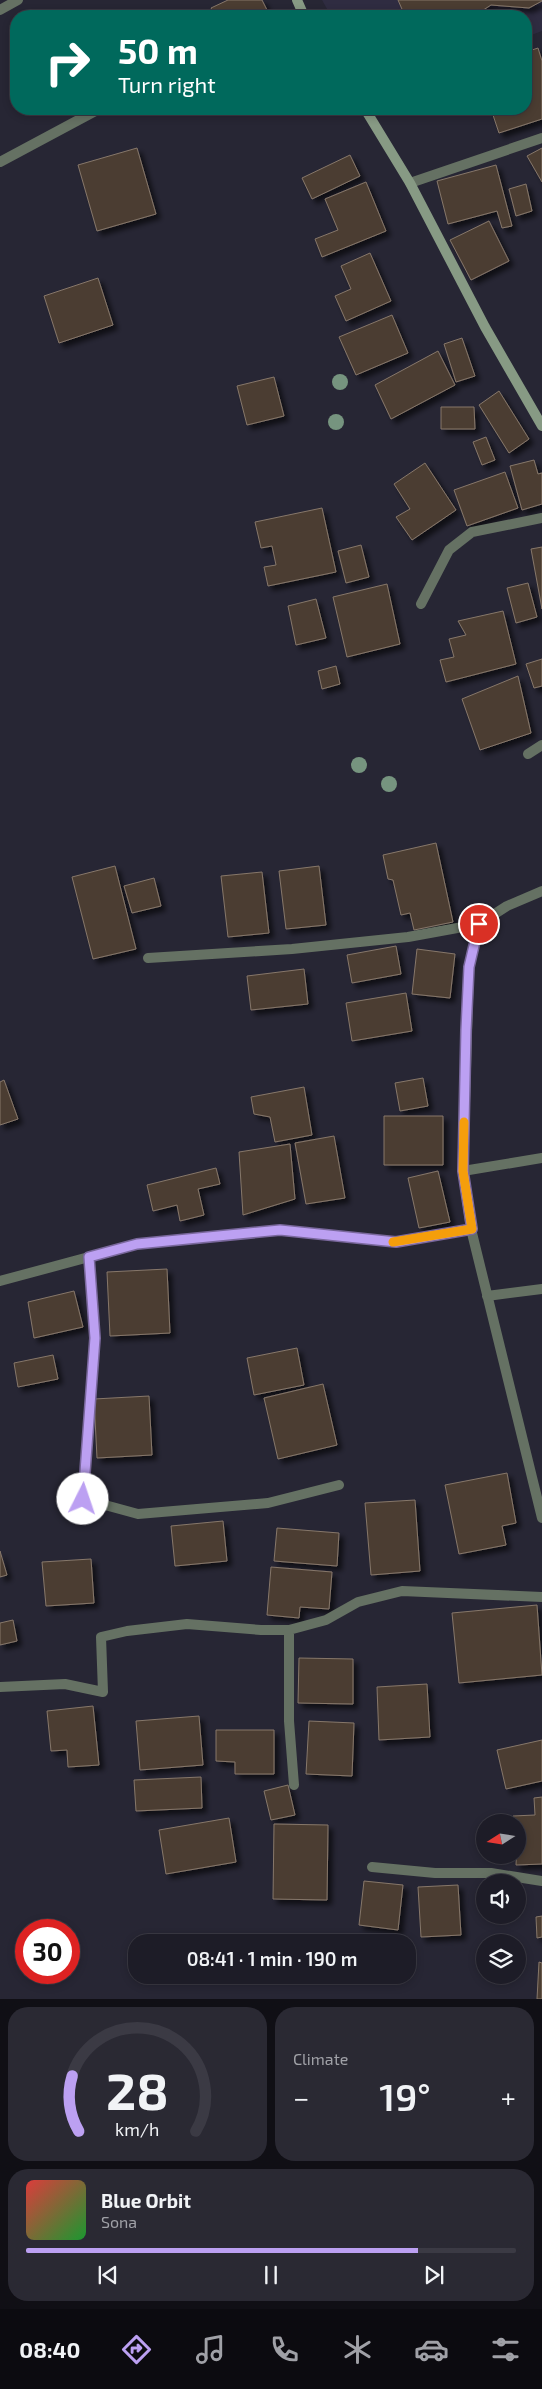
<!DOCTYPE html>
<meta charset="utf-8">
<style>
:root{--surface:#1d1c27;--page:#2a2933;--text:#f1f3f6;--muted:#a0a1a7;--line:#3b3a44;--accent:#bca0f2}
body{margin:0;font-family:"Exo 2",sans-serif;background:var(--page);color:var(--text);height:100vh;display:flex;flex-direction:column;font-size:19px;white-space:nowrap}
*{box-sizing:border-box;margin:0}
p{font-size:16px;color:var(--muted)}
.icon{flex:none;width:28px;height:28px;fill:none;stroke:currentColor;stroke-width:2;stroke-linecap:round;stroke-linejoin:round}
.map{position:relative;height:1999px;overflow:hidden}
.sheet{display:flex;flex-direction:column;gap:8px;padding:8px;background:#100f15;flex:1}
.sheet>*{flex:none}
.top-card{position:absolute;left:10px;top:10px;width:522px;height:105px;border-radius:20px;box-shadow:0 2px 8px #0003,0 0 0 1px var(--line);background:#00695c;color:#fff;overflow:hidden}
.needle{width:32px;rotate:258deg}
.tools{position:absolute;left:476px;top:1814px;display:grid;gap:10px}
.tools a{display:grid;place-items:center;width:50px;height:50px;border-radius:50%;background:var(--surface);box-shadow:0 2px 8px #0003,0 0 0 1px var(--line);font-size:25px}
.speed{position:absolute;left:15px;top:1919px;display:flex;gap:10px;font-size:25px;font-weight:700;text-align:center}
.speed>*{display:grid;place-content:center;width:65px;height:65px;border-radius:50%;background:var(--surface);box-shadow:0 2px 8px #0003,0 0 0 1px var(--line);line-height:1}
.speed .limit{border:8px solid #d22;background:#fff;color:#111}
.pin{position:absolute;display:grid;place-items:center;width:42px;height:42px;color:#fff;margin:-21px;border:2px solid #fff;border-radius:50%;box-shadow:0 1px 5px #0007}
.me{position:absolute;width:55px;margin:-28px;rotate:4deg;stroke-linejoin:round;filter:drop-shadow(0 0 4px #0008)}
.turn{display:flex;align-items:center;gap:18px;height:105px;padding:0 25px;font-size:22px}
.turn .icon{width:65px;height:65px;stroke-width:2.5}
.turn b{display:block;font-size:35px;line-height:42px}
.big{font-size:38px;font-weight:600;line-height:1.1}
.sheet .widget{flex:1;display:flex;flex-direction:column;justify-content:center;gap:8px;min-width:0;padding:0 18px;border-radius:20px;background:var(--page)}
.sheet .dial{align-items:center;gap:0}
.dial svg{height:130px;overflow:visible;fill:none;stroke:var(--line);stroke-width:7;stroke-linecap:round;text-anchor:middle}
.dial text{fill:var(--text);stroke:none}
.song{display:flex;align-items:center;gap:15px}
.cover{width:60px;height:60px;border-radius:8px;background:linear-gradient(135deg,hsl(0 70% 55%),hsl(130 70% 35%))}
.played{height:5px;border-radius:2px;background:linear-gradient(90deg,var(--accent) 80%,var(--line) 80%)}
.keys{display:flex;justify-content:space-around;direction:ltr}
.heat{display:flex;justify-content:space-between;align-items:center;font-size:28px;direction:ltr}
.sheet .tiles{flex:1;display:grid;gap:8px;grid-template-columns:1fr 1fr}
.widget:last-child{grid-column:span 2}
.trip{position:absolute;left:128px;top:1934px;width:288px;height:50px;border-radius:20px;background:var(--surface);box-shadow:0 2px 8px #0003,0 0 0 1px var(--line);font-weight:600;line-height:50px;text-align:center}
.tab-bar{display:flex;height:80px;justify-content:space-around;align-items:center;background:#0c0b10;color:var(--muted)}
.tab-bar .icon{width:35px;height:35px}
.tab-bar .active{color:var(--accent)}
.tab-bar b{font-size:22px;color:var(--text)}
.map>svg:first-child{display:block}
.built{fill:#2f2c41}
.building{fill:#4c3e32;stroke:#86776a;filter:url(#shadow)}
.lines{fill:none;stroke-linecap:round;stroke-linejoin:round}
.street{stroke:#657163;stroke-width:10}
.secondary{stroke:#879a84;stroke-width:10}
.tree{fill:#76947f}
.route-casing{stroke:#7a689d;stroke-width:12}
.route{stroke:#bca0f2;stroke-width:9}
.slow{stroke:#f59e0b;stroke-width:9}
</style>
<div class="map">
<svg width="542" height="1999" viewBox="0 0 542 1999">
<defs>
<filter id="shadow"><feDropShadow dx="4.5" dy="4.5" stdDeviation="2.5" flood-color="#0009"/></filter>
</defs>
<rect width="100%" height="100%" fill="#272634"/>
<!-- built -->
<path class="built" d="M322,0h220v31l-16,6v-21h-195z"/>
<!-- building -->
<path class="building" d="M228,0h34l8,16h-55l-4,-8z
M398,0h144v1l-13,7 -38,-3 -17,11h-69z
M538,48l4,13v58l-43,14 -8,-24h35v-57z
M137,148l19,66 -59,17 -19,-66z
M542,148v34l-15,-26z
M350,155l10,21 -48,23 -10,-21z
M496,165l16,61 -10,2 -5,-17 -49,13 -11,-43z
M366,182l20,49 -64,26 -7,-18 23,-9 -13,-31z
M526,184l6,27 -16,5 -7,-27z
M489,221l20,40 -38,19 -21,-40z
M370,253l21,48 -45,20 -11,-25 16,-7 -10,-23z
M98,278l15,47 -54,18 -15,-47z
M392,315l16,38 -52,22 -17,-38z
M462,338l13,38 -19,6 -12,-38z
M438,351l17,34 -64,34 -16,-34z
M274,377l10,39 -37,9 -10,-39z
M499,391l30,48 -20,14 -30,-48z
M441,407h33l1,22h-34z
M486,437l9,23 -13,5 -9,-23z
M534,460l4,14 4,-1v31l-20,6 -12,-44z
M425,463l31,47 -44,30 -16,-23 14,-8 -16,-25z
M505,472l13,36 -51,18 -13,-36z
M322,508l14,64 -68,14 -4,-19 12,-2 -4,-19 -11,2 -6,-26z
M361,545l8,32 -23,6 -8,-32z
M542,547v62l-11,-60z
M528,583l9,34 -21,6 -9,-35z
M387,584l13,60 -53,13 -14,-60z
M316,599l10,39 -30,7 -8,-39z
M503,611l13,53 -70,18 -6,-22 14,-3 -5,-18 17,-4 -8,-14z
M542,659v27l-8,2 -8,-24z
M336,666l4,18 -18,5 -4,-18z
M518,676l13,57 -51,17 -18,-51z
M436,843l17,79 -39,8 -4,-17 -9,2 -8,-35 -5,-1 -5,-24z
M115,866l21,83 -43,10 -21,-82z
M319,866l7,59 -40,4 -7,-58z
M262,872l7,61 -41,4 -7,-61z
M154,878l7,28 -29,7 -8,-27z
M396,946l5,28 -49,9 -5,-28z
M417,949l38,5 -5,44 -38,-4z
M304,969l4,35 -57,6 -4,-34z
M406,993l6,38 -60,10 -6,-38z
M423,1078l5,28 -28,5 -5,-28z
M4,1080l14,39 -18,6v-43z
M304,1087l8,48 -37,7 -5,-25 -16,-3 -3,-17z
M384,1116h59v49h-59z
M334,1136l11,62 -39,6 -11,-61z
M290,1144l5,55 -52,16 -4,-63z
M216,1168l4,16 -22,5 6,26 -24,6 -3,-16 -24,6 -6,-26z
M438,1171l12,51 -31,6 -11,-50z
M167,1269l3,64 -60,3 -3,-64z
M74,1291l9,36 -49,11 -6,-36z
M297,1348l7,37 -50,10 -7,-37z
M53,1355l5,24 -40,8 -4,-24z
M323,1384l14,61 -59,14 -14,-61z
M149,1396l3,59 -55,3 -3,-59z
M507,1473l9,50 -14,3 4,19 -47,9 -14,-69z
M415,1500l5,71 -49,4 -6,-72z
M223,1521l4,40 -52,5 -4,-40z
M277,1528l62,5 -2,33 -63,-5z
M0,1551l7,24 -7,2z
M91,1559l3,44 -48,3 -4,-44z
M271,1567l61,5 -3,37 -29,-2 -1,11 -32,-3z
M537,1605l5,70 -83,8 -7,-70z
M13,1620l4,21 -17,4v-22z
M299,1658l54,1v45l-55,-1z
M427,1684l3,53 -51,3 -2,-53z
M93,1706l6,59 -31,2 -1,-17 -16,1 -4,-40z
M199,1716l4,49 -63,5 -4,-49z
M309,1721l45,2 -2,53 -46,-2z
M216,1730h58v44h-39v-12l-19,-1z
M542,1740v41l-36,8 -9,-39z
M201,1777l1,31 -66,3 -2,-31z
M288,1785l7,30 -24,5 -7,-29z
M542,1797v67l-26,1 2,-43h-4l-1,-6 22,-1 -1,-17z
M229,1818l7,44 -70,12 -7,-44z
M274,1824l54,1 -1,75 -54,-1z
M364,1881l39,4 -5,45 -39,-5z
M458,1885l3,50 -40,2 -3,-50z
M542,1916v21l-5,1 -1,-21z
M539,1962l3,1v36h-5z"/>
<g class="lines">
<!-- street -->
<path class="street" d="M0,10l18,-10
M0,162l99,-53
M410,183l132,-45
M421,604l28,-54 23,-18 70,-14
M528,754l14,-9
M542,891l-35,15 -28,18 -10,43 -6,204 8,58 71,289
M148,958l144,-9 116,-12 71,-13
M463,1171l79,-13
M89,1257l6,81 -12,161 55,15 130,-11 71,-18
M0,1281l137,-37 143,-14 116,12 75,-13
M487,1296l55,-7
M289,1630v91l5,64
M0,1687l65,-3 38,8 -2,-55 26,-6 60,-7 74,6h28l37,-10 32,-18 44,-11 140,6
M372,1867l63,6h56l51,8"/>
<!-- secondary -->
<path class="secondary" d="M297,0l7,16
M365,109l45,74 75,144 57,99"/>
</g>
<!-- trees -->
<g class="tree">
<circle cx="340" cy="382" r="8"/>
<circle cx="336" cy="422" r="8"/>
<circle cx="359" cy="765" r="8"/>
<circle cx="389" cy="784" r="8"/>
</g>
<g class="lines">
<defs>
<path id="route" d="M83,1499l12,-161 -6,-81 48,-13 143,-14 116,12 76,-13 -9,-58 3,-141 3,-63 10,-43"/>
</defs>
<!-- route casing -->
<use href="#route" class="route-casing"/>
<!-- route -->
<use href="#route" class="route"/>
<!-- slow -->
<path class="slow" d="M393,1242l79,-13 -9,-58 1,-49"/>
</g>
</svg>
<div class="tools">
<a><svg class="needle" viewBox="-14 -14 28 28"><path d="M0-13l5 13h-10z" fill="#e53935"/><path d="M0 13l5-13h-10z" fill="#a0a1a7"/></svg></a>
<a><svg class="icon" aria-label="sound" viewBox="0 0 24 24"><path d="M4 9h4l5-4v14l-5-4H4zM17 9q2 3 0 6"/></svg></a>
<a><svg class="icon" aria-label="layers" viewBox="0 0 24 24"><path d="M12 4l9 5-9 5-9-5zM3 14l9 5 9-5"/></svg></a>
</div>
<div class="speed"><div class="limit">30</div></div>
<div class="pin" style="left:479px;top:924px;background:#d93025"><svg class="icon" aria-label="arrive" viewBox="0 0 24 24"><path d="M6 21V4h12l-3 4 3 4H6"/></svg></div>
<svg class="me" style="left:83px;top:1499px" viewBox="-20 -20 40 40"><circle r="19" fill="#fff"/><path d="M0-13L10 11 0 6-10 11z" fill="#bca0f2"/></svg>
<div class="trip">08:41 · 1 min · 190 m</div>
<div class="top-card">
<div class="turn"><svg class="icon" aria-label="right" viewBox="0 0 24 24"><path d="M7 20v-9h11M14 6l5 5-5 5"/></svg><div><b>50 m</b>Turn right</div></div>
</div>
</div>
<section class="sheet">
<div class="tiles">
<div class="widget dial"><svg viewBox="0 0 100 80">
<path d="M14 69A42 42 0 1 1 86 69"/>
<path d="M14 69A42 42 0 0 1 10 35" stroke="#bca0f2"/>
<text x="50" y="56" font-size="32" font-weight="700">28</text>
<text x="50" y="72" font-size="11">km/h</text>
</svg></div>
<div class="widget"><p>Climate</p>
<div class="heat"><a>−</a><b class="big">19°</b><a>+</a></div>
</div>
<div class="widget">
<div class="song"><i class="cover"></i><div><b>Blue Orbit</b><p>Sona</p></div></div>
<div class="played"></div>
<div class="keys"><svg class="icon" aria-label="previous" viewBox="0 0 24 24"><path d="M18 5L8 12l10 7zM5 5v14"/></svg><svg class="icon" aria-label="pause" viewBox="0 0 24 24"><path d="M8 5v14M16 5v14"/></svg><svg class="icon" aria-label="next" viewBox="0 0 24 24"><path d="M6 5l10 7-10 7zM19 5v14"/></svg></div>
</div>
</div>
</section>
<nav class="tab-bar">
<b>08:40</b>
<svg class="icon active" aria-label="directions" viewBox="0 0 24 24"><path d="M12 3l9 9-9 9-9-9zM9 14v-3h6M13 9l2 2-2 2"/></svg>
<svg class="icon" aria-label="music" viewBox="0 0 24 24"><path d="M9 18V5l10-2v13"/><circle cx="6" cy="18" r="3"/><circle cx="16" cy="16" r="3"/></svg>
<svg class="icon" aria-label="phone" viewBox="0 0 24 24"><path d="M5 4h4l2 5-3 2q2 4 5 5l2-3 5 2v4C11 20 4 13 5 4z"/></svg>
<svg class="icon" aria-label="climate" viewBox="0 0 24 24"><path d="M12 3v18M4 7l16 10M4 17L20 7"/></svg>
<svg class="icon" aria-label="car" viewBox="0 0 24 24"><path d="M5 17H2v-5l4-1 3-4h7l3 4 3 1v5h-3M9 17h6M6 11h13"/><circle cx="7" cy="17" r="2"/><circle cx="17" cy="17" r="2"/></svg>
<svg class="icon" aria-label="filters" viewBox="0 0 24 24"><path d="M4 7h16M4 17h16"/><circle cx="9" cy="7" r="2"/><circle cx="15" cy="17" r="2"/></svg>
</nav>
